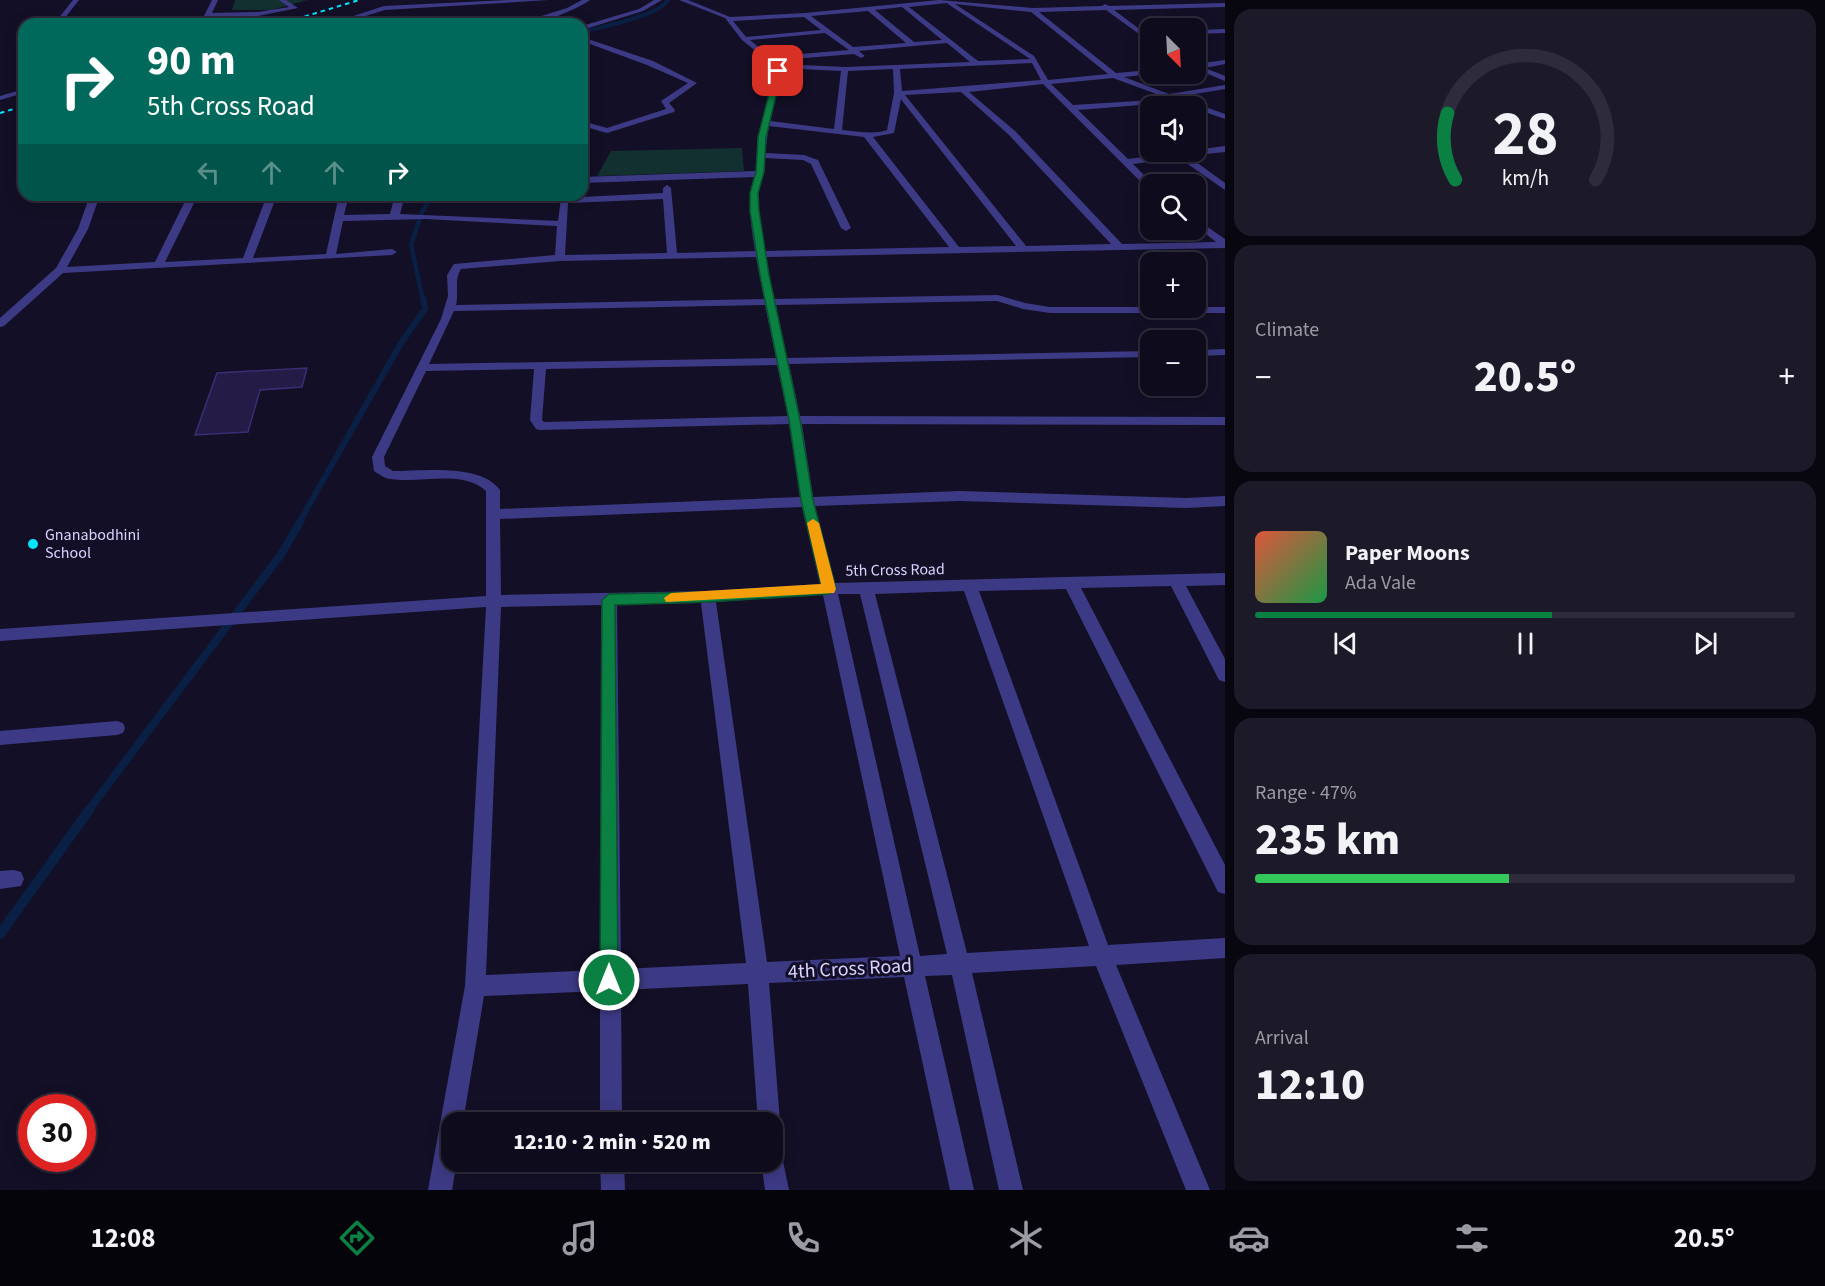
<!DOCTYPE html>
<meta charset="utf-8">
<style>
:root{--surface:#0e0b1c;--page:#1c1929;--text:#f1f3f6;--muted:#9b9ba3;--line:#2e2b3b;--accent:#0b8043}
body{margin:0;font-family:"Source Sans 3",sans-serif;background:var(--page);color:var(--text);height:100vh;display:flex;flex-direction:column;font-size:22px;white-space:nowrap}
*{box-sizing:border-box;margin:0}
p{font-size:20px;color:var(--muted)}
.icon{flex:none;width:33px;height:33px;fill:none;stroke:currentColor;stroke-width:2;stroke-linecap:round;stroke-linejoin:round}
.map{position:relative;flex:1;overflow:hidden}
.drawer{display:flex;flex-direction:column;gap:9px;padding:9px;background:#08060f;width:600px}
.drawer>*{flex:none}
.guide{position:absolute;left:18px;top:18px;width:570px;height:183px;border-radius:18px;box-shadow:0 3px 15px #0003,0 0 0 2px var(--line);background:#00695c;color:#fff;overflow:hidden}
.needle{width:39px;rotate:156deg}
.tools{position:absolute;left:1140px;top:18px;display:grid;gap:12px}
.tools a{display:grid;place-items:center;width:66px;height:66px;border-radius:12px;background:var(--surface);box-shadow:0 3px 15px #0003,0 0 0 2px var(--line);font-size:30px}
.speed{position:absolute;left:18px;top:1094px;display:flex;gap:12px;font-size:30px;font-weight:700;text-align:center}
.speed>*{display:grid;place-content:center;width:78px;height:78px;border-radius:50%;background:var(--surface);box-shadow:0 3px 15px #0003,0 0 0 2px var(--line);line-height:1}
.speed .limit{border:9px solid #d22;background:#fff;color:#111}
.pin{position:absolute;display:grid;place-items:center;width:51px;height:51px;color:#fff;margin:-26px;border-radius:12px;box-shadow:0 3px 9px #0006}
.me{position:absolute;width:66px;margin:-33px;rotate:0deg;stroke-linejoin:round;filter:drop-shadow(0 0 4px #0008)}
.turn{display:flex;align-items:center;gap:21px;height:126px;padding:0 30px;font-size:27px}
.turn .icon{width:78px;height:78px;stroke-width:2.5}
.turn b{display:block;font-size:42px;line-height:51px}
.lanes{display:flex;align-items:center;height:57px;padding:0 30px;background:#0003;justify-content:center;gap:30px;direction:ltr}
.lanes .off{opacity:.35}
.big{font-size:45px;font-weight:800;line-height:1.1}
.drawer .card{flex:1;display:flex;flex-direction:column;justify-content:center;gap:9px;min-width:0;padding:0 21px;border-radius:18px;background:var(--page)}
.drawer .dial{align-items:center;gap:0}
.dial svg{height:156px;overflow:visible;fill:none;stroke:var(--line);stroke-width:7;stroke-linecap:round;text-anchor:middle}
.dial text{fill:var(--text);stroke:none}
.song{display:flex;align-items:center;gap:18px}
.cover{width:72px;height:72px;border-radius:9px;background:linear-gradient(135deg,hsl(10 70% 55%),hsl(140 70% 35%))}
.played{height:6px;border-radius:3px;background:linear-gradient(90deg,var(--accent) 55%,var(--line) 55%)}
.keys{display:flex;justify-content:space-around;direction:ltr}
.heat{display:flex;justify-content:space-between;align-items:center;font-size:33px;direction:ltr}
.charge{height:9px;border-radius:4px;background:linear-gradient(90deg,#34c759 47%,var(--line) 0)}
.trip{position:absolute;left:441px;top:1112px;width:342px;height:60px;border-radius:18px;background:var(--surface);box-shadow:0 3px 15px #0003,0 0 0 2px var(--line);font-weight:800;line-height:60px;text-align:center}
.tabs{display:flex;height:96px;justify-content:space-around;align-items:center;background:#06040b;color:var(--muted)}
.tabs .icon{width:42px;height:42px}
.tabs .active{color:var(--accent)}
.tabs b{font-size:27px;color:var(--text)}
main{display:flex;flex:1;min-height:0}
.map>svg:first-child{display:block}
.green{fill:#12302f}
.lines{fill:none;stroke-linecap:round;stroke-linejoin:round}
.stream-far4{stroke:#0a1f44;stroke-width:4}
.stream-far3{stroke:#0a1f44;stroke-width:4.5}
.stream-far2{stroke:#0a1f44;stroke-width:6}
.stream-far1{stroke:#0a1f44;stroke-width:8}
.stream{stroke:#0a1f44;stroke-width:10}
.building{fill:#241b47;stroke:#3b2d73;stroke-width:1.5}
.minor{fill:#3d3a85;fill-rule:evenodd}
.rail{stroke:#00e5ff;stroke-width:2;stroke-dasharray:4.5 4;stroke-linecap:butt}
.route{fill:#0b8043;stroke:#07532c;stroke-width:1.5}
.slow{fill:#f59e0b}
.poi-dot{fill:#00e5ff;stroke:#130f26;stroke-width:2}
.labels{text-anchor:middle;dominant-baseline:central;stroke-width:6;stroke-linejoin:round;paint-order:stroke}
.poi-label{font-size:16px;fill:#d9d4ff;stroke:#130f26;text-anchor:start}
.street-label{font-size:16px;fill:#d9d4ff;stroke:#130f26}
.near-street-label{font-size:20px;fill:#d9d4ff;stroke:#130f26}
</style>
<main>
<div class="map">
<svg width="1225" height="1190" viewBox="0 0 1225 1190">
<rect width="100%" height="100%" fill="#130f26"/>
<!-- green -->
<path class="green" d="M235,0h73l-37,10h-39z
M742,148l2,23 -147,5 14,-25z"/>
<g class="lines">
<!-- stream-far4 -->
<path class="stream-far4" d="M582,32c19,-5 77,-16 86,-32"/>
<!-- stream-far3 -->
<path class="stream-far3" d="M423,300l-12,-55 11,-33 10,-17"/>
<!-- stream-far2 -->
<path class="stream-far2" d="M300,521l101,-178 24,-34 -2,-11"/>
<!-- stream-far1 -->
<path class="stream-far1" d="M88,811l194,-258 19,-33"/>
<!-- stream -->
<path class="stream" d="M0,934l89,-124"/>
</g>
<!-- building -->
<path class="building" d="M307,368l-5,19 -42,3 -12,42 -53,3 22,-62z"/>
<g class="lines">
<!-- minor -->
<path class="minor" d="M73,0h6l-19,24h-6z
M212,0h6l-6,13 46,-1 31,-5 -10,-7h7l12,8 -40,8 -48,1 -5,5 -54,2 52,-6z
M508,0h41l-164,10 -46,14h-10l55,-18z
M582,0h8c-19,13 -51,24 -74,24l51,-16z
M654,0h8l-19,11 -61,19v-4l57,-17z
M679,0h9l42,17 75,-4 134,-13 94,8 69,-2 3,-2 4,2 116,-3v4l-111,3 36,27v5l-44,-32 -67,2 77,61 34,-3 3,4 -29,3 45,17 56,-9v4l-48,8 48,17v5l-29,-10v-3l-18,-4 -100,8 50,49 97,-13v6l-37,4 37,27v7l-46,-32 -46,6 20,20h-3v5l-3,-1 -104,-104 -74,8 46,39 107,113 94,-2 -20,-16v-7l29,20v9l-459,9 8,42 224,-4 27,8 25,4h175v6h-175l-27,-4 -26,-8 -221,4 11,53 363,-7v6l-361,7 11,52 425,1v8l-423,-1 11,73 146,-6 227,7 39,-2v10l-39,2 -227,-7 -144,5 20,77 390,-10v12l-39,1 39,73v23l-6,-2 -48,-94 -90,2 144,277v29l-7,-2 -152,-303 -87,2 129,354 117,-7v20l-109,7 94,225h-24l-90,-224 -124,7 51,217h-24l-47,-215 -27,1 49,214h-24l-46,-213 -135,6 11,139 -3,8 -5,2v-10h-14l-10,-138 -127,6 1,132h-22v-131l-116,5 -21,126h-11v39h5l-5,29h-24l37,-204 21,-379 -486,34v-12l486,-33v-105c-24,-22 -65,-7 -95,-12 -6,0 -12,-5 -17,-8l-2,-14 69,-138 7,-23 -1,-21 7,-11 101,-9 2,-29 -131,-7 -83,2 -7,33 56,-5 5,3 -5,3 -329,18 -59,53 -4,1v-9l56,-50 22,-39 12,-34h10l-12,34 -21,38 88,-5 33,-67h10l-33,67 78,-4 24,-63h10l-24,63 73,-4 13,-59h10l-5,20 46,-1 5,-19h10l-5,19 158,7 3,-23 102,-5v-5l4,-3 4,3 6,65 78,-2c-4,-26 -8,-49 -1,-74l-172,6v-6l174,-6 2,-34 16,-66 -1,-11 -10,-3 -21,-17 -17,-22zM947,3l1,1 82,55 -52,2 -69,-54zM955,4l76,8 77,62 -60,6 -14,-24zM902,7l40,33 -28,2 -39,-32zM868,11l38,32 -53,4 -42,-31zM804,17l17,13 -75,7 -13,-16zM825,33l24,17 -73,6 -9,-2 -17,-14zM947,43l23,19 -125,5 -65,-3v-4l74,-6 7,4 4,-2 -6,-5zM1032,63l9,17 -139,11 -2,-22zM781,68l60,3 -7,58 -64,-8zM893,69l1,24 -7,37c-14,5 -30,1 -45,0l6,-59zM1113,78l57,21 -97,6 -22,-21zM961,92l48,43 102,109 -85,2 -121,-151zM901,99l2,3 113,144 -57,1 -86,-110 21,-4zM769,126l95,11 85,110 -184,4c-3,-19 -9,-40 -6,-59 2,-12 5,-22 6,-34l38,2 8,4 30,64 5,3 5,-3 -33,-68 -14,-5 -39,-2zM663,199l4,54 -102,2 3,-52zM756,257l8,42 -308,6c3,-12 -2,-26 5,-36l99,-8zM765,305l11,53 -347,6 25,-53zM777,365l11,51 -244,6 -2,-2 4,-51zM534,369l-4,51 6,9 4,1 249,-6 11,73 -300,12v-19c-19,-27 -77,-19 -107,-19l-8,-5 -1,-9 42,-86zM802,507l18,77 -112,7 -207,4 -1,-76zM964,591l125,355 -122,7 -92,-359zM838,594h22l87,360 -27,2zM823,595l77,361 -133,6 -51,-360zM701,603l45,360 -125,6 -4,-365zM601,605l-1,365 -114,5 15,-368z
M1225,29v4l-29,1v-4z
M582,37l71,24 44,22 -28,20 6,7 -1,2 -67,21 -25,-7v-5l25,7 59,-19 -5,-8 27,-18 -41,-18 -65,-24z
M1225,60v4l-20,4 20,8v5l-29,-12v-5z
M24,89v4l-24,7v-4z
M1225,349v6l-29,1v-6z
M117,721l6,2 2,5 -2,5 -6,2 -117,10v-14z
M14,870l7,2 3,7 -3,7 -21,3v-18z
M772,1144l8,3 9,43h-24l-4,-29h11z
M600,1161h24l1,29h-24z"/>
<!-- rail -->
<path class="rail" d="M280,24l79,-24
M0,113l24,-7"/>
</g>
<!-- route -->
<path class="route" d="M778,69l4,2 -16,66 -2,35 -6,21 1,18 10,64 31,145 13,80 23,89 -7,5 -121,8 -93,3 3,375 -2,7 -7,3 -7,-3 -2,-7 2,-380 7,-6 99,-2 113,-7 -20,-85 -12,-80 -29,-145 -10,-64v-18l6,-21 2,-35 17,-66z"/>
<!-- slow -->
<path class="slow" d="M813,519l6,4 17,66 -2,4 -168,9 -2,-4 7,-5 150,-9 -14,-61z"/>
<!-- markers -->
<circle class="poi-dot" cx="33" cy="544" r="6"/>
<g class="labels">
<!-- poi labels -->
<g class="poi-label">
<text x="45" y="535">Gnanabodhini<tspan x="45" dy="18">School</tspan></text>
</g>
<!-- street labels -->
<g class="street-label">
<text transform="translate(895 570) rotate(-1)">5th Cross Road</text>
</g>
<!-- near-street labels -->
<g class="near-street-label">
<text transform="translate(850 969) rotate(-3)">4th Cross Road</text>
</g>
</g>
</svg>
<div class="tools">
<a><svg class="needle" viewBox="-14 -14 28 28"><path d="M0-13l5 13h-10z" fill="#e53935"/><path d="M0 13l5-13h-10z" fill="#9b9ba3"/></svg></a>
<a><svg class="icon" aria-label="sound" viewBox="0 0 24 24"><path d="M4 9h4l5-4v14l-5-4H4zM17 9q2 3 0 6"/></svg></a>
<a><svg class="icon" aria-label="search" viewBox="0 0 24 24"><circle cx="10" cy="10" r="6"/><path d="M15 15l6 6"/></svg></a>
<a>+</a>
<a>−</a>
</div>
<div class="speed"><div class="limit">30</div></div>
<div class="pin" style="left:778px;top:71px;background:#d93025"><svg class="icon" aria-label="arrive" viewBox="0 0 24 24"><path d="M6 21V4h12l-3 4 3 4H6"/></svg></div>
<svg class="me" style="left:609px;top:980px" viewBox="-20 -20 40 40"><circle r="17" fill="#0b8043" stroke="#fff" stroke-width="3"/><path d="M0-11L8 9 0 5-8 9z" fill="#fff"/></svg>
<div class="trip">12:10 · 2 min · 520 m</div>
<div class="guide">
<div class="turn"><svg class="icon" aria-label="right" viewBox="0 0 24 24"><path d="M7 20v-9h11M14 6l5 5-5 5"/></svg><div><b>90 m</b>5th Cross Road</div></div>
<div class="lanes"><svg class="icon off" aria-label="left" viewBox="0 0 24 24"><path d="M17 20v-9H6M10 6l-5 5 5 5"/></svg><svg class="icon off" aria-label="ahead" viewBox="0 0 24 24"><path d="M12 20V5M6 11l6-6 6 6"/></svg><svg class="icon off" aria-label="ahead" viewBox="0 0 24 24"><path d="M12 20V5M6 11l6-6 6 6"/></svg><svg class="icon" aria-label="right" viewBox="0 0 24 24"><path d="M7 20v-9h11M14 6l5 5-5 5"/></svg></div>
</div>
</div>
<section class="drawer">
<div class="card dial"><svg viewBox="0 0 100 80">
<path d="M14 69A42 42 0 1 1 86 69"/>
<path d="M14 69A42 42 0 0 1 10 35" stroke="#0b8043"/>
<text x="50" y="56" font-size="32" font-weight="700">28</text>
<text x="50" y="72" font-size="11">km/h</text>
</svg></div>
<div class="card"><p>Climate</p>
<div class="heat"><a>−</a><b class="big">20.5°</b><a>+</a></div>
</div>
<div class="card">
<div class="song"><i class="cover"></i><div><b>Paper Moons</b><p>Ada Vale</p></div></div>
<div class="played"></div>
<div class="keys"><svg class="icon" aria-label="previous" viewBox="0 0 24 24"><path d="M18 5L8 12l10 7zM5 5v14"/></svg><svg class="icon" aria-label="pause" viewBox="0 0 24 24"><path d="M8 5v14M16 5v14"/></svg><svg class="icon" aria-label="next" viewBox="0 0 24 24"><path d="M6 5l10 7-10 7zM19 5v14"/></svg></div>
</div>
<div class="card"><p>Range · 47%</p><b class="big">235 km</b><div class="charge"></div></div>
<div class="card"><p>Arrival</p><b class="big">12:10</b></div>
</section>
</main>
<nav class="tabs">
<b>12:08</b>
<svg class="icon active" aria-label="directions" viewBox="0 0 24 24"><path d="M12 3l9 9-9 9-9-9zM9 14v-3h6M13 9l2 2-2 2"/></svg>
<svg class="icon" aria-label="music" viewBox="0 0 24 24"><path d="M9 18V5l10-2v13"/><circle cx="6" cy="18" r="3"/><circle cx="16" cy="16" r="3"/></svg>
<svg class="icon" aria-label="phone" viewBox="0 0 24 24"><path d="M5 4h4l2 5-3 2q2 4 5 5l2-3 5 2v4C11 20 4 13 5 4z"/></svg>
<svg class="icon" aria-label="climate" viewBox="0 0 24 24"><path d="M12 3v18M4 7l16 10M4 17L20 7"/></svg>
<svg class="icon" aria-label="car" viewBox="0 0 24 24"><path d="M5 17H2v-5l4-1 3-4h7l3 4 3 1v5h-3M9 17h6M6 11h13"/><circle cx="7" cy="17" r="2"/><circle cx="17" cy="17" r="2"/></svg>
<svg class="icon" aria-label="filters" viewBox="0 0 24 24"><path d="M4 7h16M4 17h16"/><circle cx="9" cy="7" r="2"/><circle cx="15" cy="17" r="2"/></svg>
<b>20.5°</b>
</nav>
